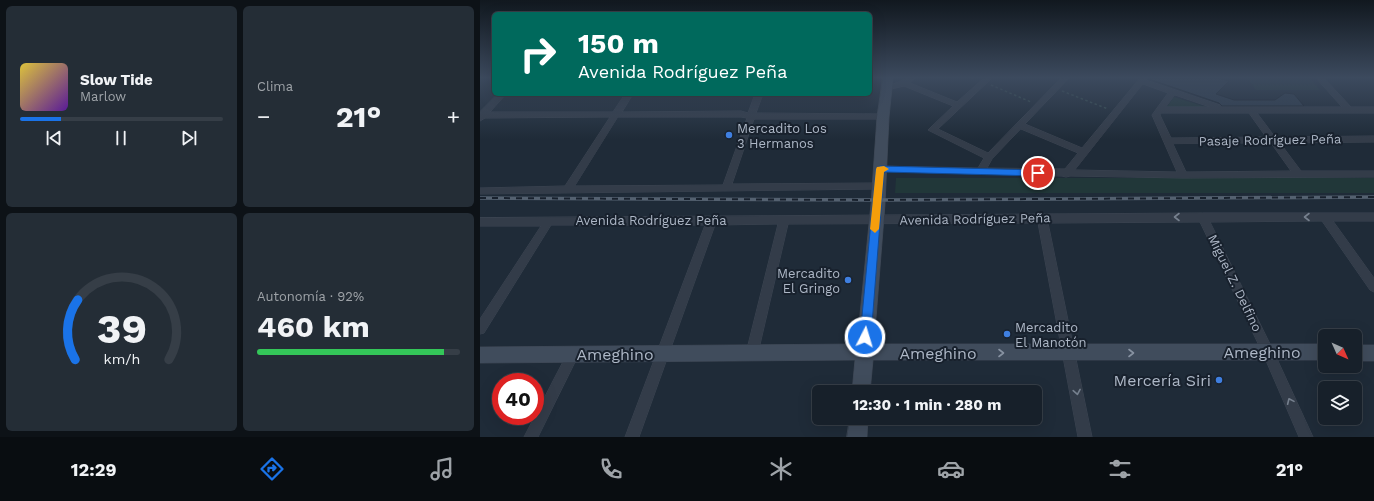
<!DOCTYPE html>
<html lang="es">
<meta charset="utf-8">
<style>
:root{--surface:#17202a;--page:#242d36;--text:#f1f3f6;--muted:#9ea3a8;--line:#363e47;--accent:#1a73e8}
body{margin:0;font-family:"Work Sans",sans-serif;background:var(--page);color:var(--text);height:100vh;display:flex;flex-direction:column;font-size:15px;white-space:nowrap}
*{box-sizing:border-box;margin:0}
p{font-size:13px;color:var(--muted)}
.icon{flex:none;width:22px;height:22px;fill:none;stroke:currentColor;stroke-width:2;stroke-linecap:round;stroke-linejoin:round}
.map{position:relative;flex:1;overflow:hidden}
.panel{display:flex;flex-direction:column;gap:6px;padding:6px;background:#0d1217;width:480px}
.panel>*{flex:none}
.guide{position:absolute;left:12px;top:12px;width:380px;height:84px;border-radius:6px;box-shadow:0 4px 16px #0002,0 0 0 1px var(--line);background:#00695c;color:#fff;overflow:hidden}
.needle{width:26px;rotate:135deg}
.buttons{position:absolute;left:838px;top:329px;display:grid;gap:8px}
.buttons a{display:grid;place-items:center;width:44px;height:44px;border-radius:6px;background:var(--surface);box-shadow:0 4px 16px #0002,0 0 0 1px var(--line);font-size:20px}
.speed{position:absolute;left:12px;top:373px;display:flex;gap:8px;font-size:20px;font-weight:700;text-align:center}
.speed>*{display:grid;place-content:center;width:52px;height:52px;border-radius:50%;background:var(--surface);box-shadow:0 4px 16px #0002,0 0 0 1px var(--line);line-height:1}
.speed .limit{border:6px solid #d22;background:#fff;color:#111}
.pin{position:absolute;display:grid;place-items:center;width:34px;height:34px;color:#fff;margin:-17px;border:2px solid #fff;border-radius:50%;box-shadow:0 1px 4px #0007}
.me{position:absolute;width:44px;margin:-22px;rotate:5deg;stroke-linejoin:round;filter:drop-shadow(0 0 3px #0008)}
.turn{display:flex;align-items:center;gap:14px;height:84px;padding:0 20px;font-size:18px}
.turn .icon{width:52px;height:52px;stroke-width:2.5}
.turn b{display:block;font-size:28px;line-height:34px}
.big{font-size:30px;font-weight:700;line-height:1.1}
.panel .tile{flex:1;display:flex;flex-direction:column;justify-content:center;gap:6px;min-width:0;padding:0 14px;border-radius:6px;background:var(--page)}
.panel .dial{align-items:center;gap:0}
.dial svg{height:104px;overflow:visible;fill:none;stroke:var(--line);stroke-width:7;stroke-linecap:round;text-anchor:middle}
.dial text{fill:var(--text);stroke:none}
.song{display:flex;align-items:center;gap:12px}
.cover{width:48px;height:48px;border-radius:6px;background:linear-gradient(135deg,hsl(50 70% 55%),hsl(270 70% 35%))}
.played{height:4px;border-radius:2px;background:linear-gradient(90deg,var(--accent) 20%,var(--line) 20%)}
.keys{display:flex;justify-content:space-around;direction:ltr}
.heat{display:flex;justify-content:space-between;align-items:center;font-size:22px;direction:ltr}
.charge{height:6px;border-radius:3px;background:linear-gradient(90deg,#34c759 92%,var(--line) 0)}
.panel .tiles{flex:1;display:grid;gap:6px;grid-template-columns:repeat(2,1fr)}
.trip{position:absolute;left:332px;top:385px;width:230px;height:40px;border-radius:6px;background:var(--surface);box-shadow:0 4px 16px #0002,0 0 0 1px var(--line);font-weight:700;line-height:40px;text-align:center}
.tabs{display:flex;height:64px;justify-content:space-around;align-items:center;background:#090d11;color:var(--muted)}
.tabs .icon{width:28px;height:28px}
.tabs .on{color:var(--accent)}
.tabs b{font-size:18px;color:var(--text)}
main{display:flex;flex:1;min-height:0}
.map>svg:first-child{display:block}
.green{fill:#213739}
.building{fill:#2e3c4d;stroke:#1a232f}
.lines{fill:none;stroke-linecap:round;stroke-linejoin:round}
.street-casing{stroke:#3c4552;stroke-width:1}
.secondary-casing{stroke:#3c4552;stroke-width:1}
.path{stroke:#3a5152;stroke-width:1.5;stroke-dasharray:2.5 2.5;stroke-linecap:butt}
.street{fill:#333c49;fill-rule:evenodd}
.secondary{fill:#404c5c;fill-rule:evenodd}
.rail-casing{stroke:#546170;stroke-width:3.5}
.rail{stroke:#18212d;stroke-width:2;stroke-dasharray:6;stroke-linecap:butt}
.oneway{stroke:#76808e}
.oneway2{stroke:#8792a1}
.route{fill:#1a73e8;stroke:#114b97}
.slow{fill:#f59e0b}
.shop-dot{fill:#3f7fe0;stroke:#18212d;stroke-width:1.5}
.labels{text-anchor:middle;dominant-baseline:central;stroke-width:4;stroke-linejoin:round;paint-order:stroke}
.poi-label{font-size:13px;fill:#adb7c6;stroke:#18212d;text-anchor:start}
.street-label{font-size:13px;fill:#adb7c6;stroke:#18212d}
.near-street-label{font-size:16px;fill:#adb7c6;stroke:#18212d}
.near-poi-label{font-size:16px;fill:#adb7c6;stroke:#18212d;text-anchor:end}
</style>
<main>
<section class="panel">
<div class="tiles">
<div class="tile">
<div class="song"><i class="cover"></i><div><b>Slow Tide</b><p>Marlow</p></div></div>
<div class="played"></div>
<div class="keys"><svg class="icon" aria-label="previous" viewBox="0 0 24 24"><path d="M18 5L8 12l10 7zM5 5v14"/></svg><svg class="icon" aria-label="pause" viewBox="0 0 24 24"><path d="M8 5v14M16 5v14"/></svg><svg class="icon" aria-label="next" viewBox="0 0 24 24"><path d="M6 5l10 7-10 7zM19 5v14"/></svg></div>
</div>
<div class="tile"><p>Clima</p>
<div class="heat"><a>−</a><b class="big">21°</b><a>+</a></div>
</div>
<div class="tile dial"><svg viewBox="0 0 100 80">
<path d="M14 69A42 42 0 1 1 86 69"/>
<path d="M14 69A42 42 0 0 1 16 23" stroke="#1a73e8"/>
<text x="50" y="56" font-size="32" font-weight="700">39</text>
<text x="50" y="72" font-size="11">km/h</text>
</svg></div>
<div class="tile"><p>Autonomía · 92%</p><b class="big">460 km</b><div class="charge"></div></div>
</div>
</section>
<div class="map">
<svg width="894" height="437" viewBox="0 0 894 437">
<rect width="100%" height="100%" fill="#1f2b38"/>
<!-- green -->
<path class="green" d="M767,78h63l10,12h-64z
M694,97l35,11h-43z
M416,178h478v15h-479z"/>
<!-- building -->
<path class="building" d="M669,78h69l11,3 -13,13 18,6h41l10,-7 9,1 10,12h-82l-3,-3 -70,-24z"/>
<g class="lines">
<defs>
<path id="street" d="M426,78h9l-5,5 47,19 27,-24h8l-54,51 50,24 73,-75h8l-44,46 57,24 58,-70h8l-2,2 74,25 1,2h121l-26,-29h8l27,29h23v6h-117l18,24 99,-1v6l-94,1 21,28h73v6l-191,1 -113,-2 -4,1 -4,-1 -185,-5 -2,-2 2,-2 3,-1 98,2 6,-10 -56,-28 25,-24 -49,-20 -17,4 -4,-2 18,-7zM663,84l25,9 -16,22 25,57 -102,-2zM695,95l35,12h-44zM682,113h87l17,24 -95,1 -11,-23zM541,129l57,24 -13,16 -78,-1 5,-9zM791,143l20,28 -105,1 -13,-28z
M18,94h8l-16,18h123l12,-18h8l-11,18 119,-1 7,2 7,-19h8l-7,19 127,1 4,3 -1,2h-132l-22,65 146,-1 5,3 -5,3 -398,5v-6l85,-2 45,-69 -125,1 -5,3v-9zM138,117h123l6,1 -24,67 -148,1z
M723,213h171v8h-41l41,57v14l-4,-2 -48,-69 -112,1 62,126 41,89h-14l-35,-81 -64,-134 -152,1 44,214h-14l-40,-214 -250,1 -30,129 -2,4 -4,2 -4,-2 -2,-4 32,-129 -63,1 -76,212h-14l80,-212h-154l-67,108 -4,1v-15l61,-93h-61v-8z
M93,348l4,2 2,4 -41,83h-14l45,-87z"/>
<path id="secondary" d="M403,78h10l-4,39 -4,87 -11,140h451v16h-452l-3,32h-18l3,-32 -375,3v-16l377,-3 14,-140 6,-87z
M875,345h19v16h-19z
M370,418h18l-1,19h-20z"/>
</defs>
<!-- street casing -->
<use href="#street" class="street-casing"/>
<!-- secondary casing -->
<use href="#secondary" class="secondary-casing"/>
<!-- path -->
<path class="path" d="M492,78l4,1
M511,85l40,17
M582,91l46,18"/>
<!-- street -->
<use href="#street" class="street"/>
<!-- secondary -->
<use href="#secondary" class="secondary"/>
<defs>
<path id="rail" d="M0,198l397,2 497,-3"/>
</defs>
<!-- rail casing -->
<use href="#rail" class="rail-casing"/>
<!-- rail -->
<use href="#rail" class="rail"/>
</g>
<!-- one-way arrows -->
<defs><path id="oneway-chevron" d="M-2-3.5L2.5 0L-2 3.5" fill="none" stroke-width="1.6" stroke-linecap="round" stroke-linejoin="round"/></defs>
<g class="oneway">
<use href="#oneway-chevron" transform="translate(697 217) rotate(180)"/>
<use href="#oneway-chevron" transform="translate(827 217) rotate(180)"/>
<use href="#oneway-chevron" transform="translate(597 392) rotate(80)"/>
<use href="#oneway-chevron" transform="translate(810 401) rotate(-114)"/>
</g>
<g class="oneway2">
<use href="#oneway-chevron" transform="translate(521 353)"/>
<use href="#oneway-chevron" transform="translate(651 353)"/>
</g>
<!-- sky -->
<linearGradient id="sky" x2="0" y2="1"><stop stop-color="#11181f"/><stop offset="0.56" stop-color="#3c4a5e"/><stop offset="1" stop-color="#3c4a5e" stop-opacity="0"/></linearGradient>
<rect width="894" height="139" fill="url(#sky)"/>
<!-- route -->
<path class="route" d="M400,166l158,4 4,3 -4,3 -154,-4 -13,165 -2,4 -4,1 -4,-1 -1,-4 16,-168z"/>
<!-- slow -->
<path class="slow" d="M404,166l5,3 -5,3 -5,57 -4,4 -5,-4 6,-60 1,-2z"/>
<!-- markers -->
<g class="shop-dot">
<circle cx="249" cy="135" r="4"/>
<circle cx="368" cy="280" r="4"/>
<circle cx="527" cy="334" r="4"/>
<circle cx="739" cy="380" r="4"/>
</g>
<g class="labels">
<!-- poi labels -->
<g class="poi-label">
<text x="257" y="128">Mercadito Los<tspan x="257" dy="15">3 Hermanos</tspan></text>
<text x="360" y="273" text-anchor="end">Mercadito<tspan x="360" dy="15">El Gringo</tspan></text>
<text x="535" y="327">Mercadito<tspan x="535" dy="15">El Manotón</tspan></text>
</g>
<!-- street labels -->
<g class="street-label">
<text transform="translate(790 140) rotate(-1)">Pasaje Rodríguez Peña</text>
<text transform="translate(495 219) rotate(-1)">Avenida Rodríguez Peña</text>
<text x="171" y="220">Avenida Rodríguez Peña</text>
<text transform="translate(755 283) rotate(64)">Miguel Z. Delfino</text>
</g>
<!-- near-street labels -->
<g class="near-street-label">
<text x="782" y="352">Ameghino</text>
<text x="458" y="353">Ameghino</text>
<text x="135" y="354">Ameghino</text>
</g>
<!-- near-poi labels -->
<g class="near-poi-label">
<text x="731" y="380">Mercería Siri</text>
</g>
</g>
</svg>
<div class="buttons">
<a><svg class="needle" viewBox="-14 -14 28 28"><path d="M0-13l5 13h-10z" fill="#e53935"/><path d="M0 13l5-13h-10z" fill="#9ea3a8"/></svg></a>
<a><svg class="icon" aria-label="layers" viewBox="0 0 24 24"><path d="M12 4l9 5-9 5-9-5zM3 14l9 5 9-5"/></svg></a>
</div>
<div class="speed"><div class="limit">40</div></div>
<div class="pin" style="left:558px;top:173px;background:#d93025"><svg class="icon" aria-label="arrive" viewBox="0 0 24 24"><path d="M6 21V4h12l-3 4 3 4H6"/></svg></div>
<svg class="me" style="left:385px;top:337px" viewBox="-20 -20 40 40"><circle r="17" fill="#1a73e8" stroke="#fff" stroke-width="3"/><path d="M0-11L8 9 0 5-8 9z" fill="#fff"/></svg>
<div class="trip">12:30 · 1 min · 280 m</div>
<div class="guide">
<div class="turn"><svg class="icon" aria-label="right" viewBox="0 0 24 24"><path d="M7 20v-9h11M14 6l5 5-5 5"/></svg><div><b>150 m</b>Avenida Rodríguez Peña</div></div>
</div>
</div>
</main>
<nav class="tabs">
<b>12:29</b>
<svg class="icon on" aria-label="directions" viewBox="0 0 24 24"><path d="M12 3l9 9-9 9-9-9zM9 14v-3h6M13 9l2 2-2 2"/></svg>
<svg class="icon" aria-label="music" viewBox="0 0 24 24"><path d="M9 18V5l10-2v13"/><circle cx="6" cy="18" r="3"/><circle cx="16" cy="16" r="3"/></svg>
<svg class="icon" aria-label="phone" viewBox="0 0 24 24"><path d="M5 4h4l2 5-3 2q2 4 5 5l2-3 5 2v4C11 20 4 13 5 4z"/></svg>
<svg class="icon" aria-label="climate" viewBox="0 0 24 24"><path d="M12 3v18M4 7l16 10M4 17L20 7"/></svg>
<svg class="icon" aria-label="car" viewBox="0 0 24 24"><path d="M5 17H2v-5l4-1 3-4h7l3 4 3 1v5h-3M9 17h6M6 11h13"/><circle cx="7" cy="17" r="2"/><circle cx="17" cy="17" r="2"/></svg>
<svg class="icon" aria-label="filters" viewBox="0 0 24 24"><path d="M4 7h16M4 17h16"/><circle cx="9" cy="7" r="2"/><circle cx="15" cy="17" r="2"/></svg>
<b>21°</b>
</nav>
